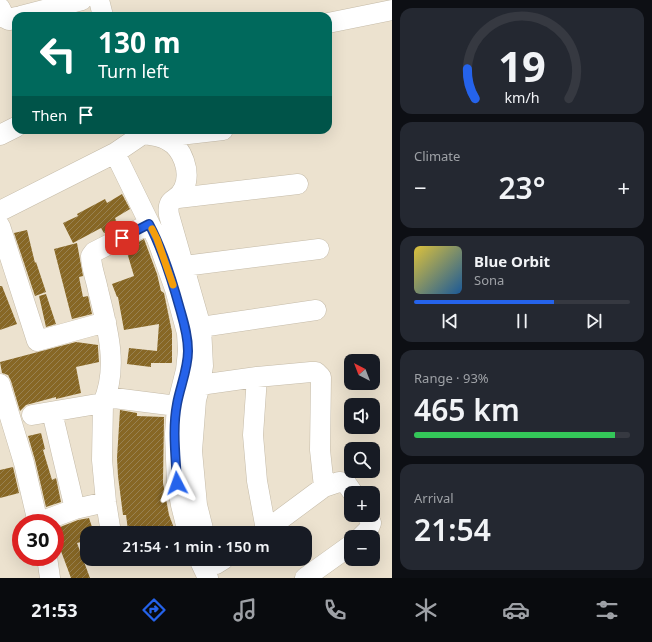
<!DOCTYPE html>
<meta charset="utf-8">
<style>
:root{--surface:#171b24;--page:#242831;--text:#f1f3f6;--muted:#9ea1a6;--line:#363941;--accent:#2563eb}
body{margin:0;font-family:"Noto Sans",sans-serif;background:var(--page);color:var(--text);height:100vh;display:flex;flex-direction:column;font-size:15px;white-space:nowrap}
*{box-sizing:border-box;margin:0}
p{font-size:13px;color:var(--muted)}
.icon{flex:none;width:22px;height:22px;fill:none;stroke:currentColor;stroke-width:2;stroke-linecap:round;stroke-linejoin:round}
.map{position:relative;flex:1;overflow:hidden}
.sheet{display:flex;flex-direction:column;gap:8px;padding:8px;background:#0d0f14;width:260px}
.sheet>*{flex:none}
.banner{position:absolute;left:12px;top:12px;width:320px;height:122px;border-radius:12px;box-shadow:0 4px 16px #0002;background:#00695c;color:#fff;overflow:hidden}
.needle{width:26px;rotate:318deg}
.tools{position:absolute;left:344px;top:354px;display:grid;gap:8px}
.tools a{display:grid;place-items:center;width:36px;height:36px;border-radius:8px;background:var(--surface);box-shadow:0 4px 16px #0002;font-size:20px}
.speed{position:absolute;left:12px;top:514px;display:flex;gap:8px;font-size:20px;font-weight:700;text-align:center}
.speed>*{display:grid;place-content:center;width:52px;height:52px;border-radius:50%;background:var(--surface);box-shadow:0 4px 16px #0002;line-height:1}
.speed .limit{border:6px solid #d22;background:#fff;color:#111}
.pin{position:absolute;display:grid;place-items:center;width:34px;height:34px;color:#fff;margin:-17px;border-radius:8px;box-shadow:0 2px 6px #0006}
.me{position:absolute;width:44px;margin:-22px;rotate:356deg;stroke-linejoin:round;filter:drop-shadow(0 0 3px #0008)}
.turn{display:flex;align-items:center;gap:14px;height:84px;padding:0 20px;font-size:18px}
.turn .icon{width:52px;height:52px;stroke-width:2.5}
.turn b{display:block;font-size:28px;line-height:34px}
.then{display:flex;align-items:center;height:38px;padding:0 20px;background:#0003;gap:8px;font-size:15px}
.big{font-size:30px;font-weight:600;line-height:1.1}
.sheet .widget{flex:1;display:flex;flex-direction:column;justify-content:center;gap:6px;min-width:0;padding:0 14px;border-radius:12px;background:var(--page)}
.sheet .dial{align-items:center;gap:0}
.dial svg{height:104px;overflow:visible;fill:none;stroke:var(--line);stroke-width:7;stroke-linecap:round;text-anchor:middle}
.dial text{fill:var(--text);stroke:none}
.song{display:flex;align-items:center;gap:12px}
.cover{width:48px;height:48px;border-radius:6px;background:linear-gradient(135deg,hsl(50 70% 55%),hsl(210 70% 35%))}
.played{height:4px;border-radius:2px;background:linear-gradient(90deg,var(--accent) 65%,var(--line) 65%)}
.keys{display:flex;justify-content:space-around;direction:ltr}
.heat{display:flex;justify-content:space-between;align-items:center;font-size:22px;direction:ltr}
.charge{height:6px;border-radius:3px;background:linear-gradient(90deg,#34c759 93%,var(--line) 0)}
.trip{position:absolute;left:80px;top:526px;width:232px;height:40px;border-radius:12px;background:var(--surface);box-shadow:0 4px 16px #0002;font-weight:600;line-height:40px;text-align:center}
.tabs{display:flex;height:64px;justify-content:space-around;align-items:center;background:#090b0e;color:var(--muted)}
.tabs .icon{width:28px;height:28px}
.tabs .current{color:var(--accent)}
.tabs b{font-size:18px;color:var(--text)}
main{display:flex;flex:1;min-height:0}
.map>svg:first-child{display:block}
.building{fill:url(#building-hatch)}
.lines{fill:none;stroke-linecap:round;stroke-linejoin:round}
.minor-casing{stroke:#c5bba8;stroke-width:21}
.minor{stroke:#fff;stroke-width:20}
.route-casing{stroke:#184099;stroke-width:10}
.route{stroke:#2563eb;stroke-width:7}
.slow{stroke:#f59e0b;stroke-width:7}
</style>
<main>
<div class="map">
<svg width="392" height="578" viewBox="0 0 392 578">
<defs>
<pattern id="building-hatch" width="6" height="6" patternUnits="userSpaceOnUse"><rect width="6" height="6" fill="#876725"/><path d="M-1 1l2-2M0 6l6-6M5 7l2-2" fill="none" stroke="#988152"/></pattern>
</defs>
<rect width="100%" height="100%" fill="#ece2cf"/>
<!-- building -->
<path class="building" d="M122,194l8,15 -15,9 3,7 -14,8 -3,-5 -28,15 -10,-20 15,-7 -1,-2 28,-15 2,4z
M27,230l8,33 1,-1 10,30 -11,4 -21,-63z
M144,239l13,35 4,17 3,2 8,39v31h-21v4l-24,-3 2,-16 28,3 2,-27 -35,6 -6,-33h-1l-5,-13 22,-8 -8,-27z
M77,243l6,33 -4,1 4,20 5,-1 4,18 -20,5 -18,-70z
M0,286h2l15,38 -17,6z
M46,294l10,30 -10,3 -7,-31z
M76,342l22,3v3l1,14 -23,5 5,26 -25,6v-2l-30,8 -6,6 -9,-30 -3,-6 -6,-2 -2,-11z
M120,410l17,3v3l27,1 -1,66 6,32 5,13 -14,4 -1,-5 -31,3 -2,-15h-3l-5,-39 -1,-18z
M41,433l4,16 -2,1 9,30 4,-2 5,24 -15,5 -11,-47 -7,-24z
M13,467l6,26 -19,5v-28z
M89,518l5,15h-7v3l-7,2 1,4 -4,1 13,35h-19l-13,-35 -3,1v-15l23,-9z"/>
<g class="lines">
<defs>
<path id="minor" d="M99,0l4,16
M0,8l5,10 4,2 7,-3
M21,16l61,-16
M328,23l64,-13
M143,134c8,1 17,2 24,6 16,8 24,32 17,48 -6,15 -18,8 -15,27l32,112 2,39 -3,19 -4,15 -4,51 5,54 7,28
M0,135l16,-8
M162,137l61,-7
M115,153l42,86 18,50 12,44 1,18 -2,19 -9,36 -2,28 2,49 4,22 7,28
M178,198l120,-14
M0,211l115,-58 28,-19 -1,-4
M0,226l37,115 69,-19
M184,266l135,-17
M201,327l115,-17
M257,377l-4,58 4,46 9,49
M0,384l24,79 14,60
M200,385l57,-8 54,-5h5l5,5 -1,73 4,37
M106,397l71,9
M52,412l23,97
M32,415l71,-12
M48,519l27,-10 31,-7
M111,533l-5,-31 -4,-42 1,-57c16,-36 4,-77 -5,-113 -2,-11 -7,-23 -7,-34l3,-4 55,-28
M262,533l62,-46 15,-5 7,1 7,10
M361,537l7,-7 3,-7 -4,-8
M47,557l3,21
M199,559l9,19
M216,564l8,-5
M305,578l46,-33"/>
</defs>
<!-- minor casing -->
<use href="#minor" class="minor-casing"/>
<!-- minor -->
<use href="#minor" class="minor"/>
</g>
<g class="lines">
<defs>
<path id="route" d="M122,238l27,-14c14,26 23,56 31,85 4,14 8,27 8,42 0,18 -8,36 -11,53 -5,26 -1,54 0,79"/>
</defs>
<!-- route casing -->
<use href="#route" class="route-casing"/>
<!-- route -->
<use href="#route" class="route"/>
<!-- slow -->
<path class="slow" d="M152,229l5,10 16,46"/>
</g>
</svg>
<div class="tools">
<a><svg class="needle" viewBox="-14 -14 28 28"><path d="M0-13l5 13h-10z" fill="#e53935"/><path d="M0 13l5-13h-10z" fill="#9ea1a6"/></svg></a>
<a><svg class="icon" aria-label="sound" viewBox="0 0 24 24"><path d="M4 9h4l5-4v14l-5-4H4zM17 9q2 3 0 6"/></svg></a>
<a><svg class="icon" aria-label="search" viewBox="0 0 24 24"><circle cx="10" cy="10" r="6"/><path d="M15 15l6 6"/></svg></a>
<a>+</a>
<a>−</a>
</div>
<div class="speed"><div class="limit">30</div></div>
<div class="pin" style="left:122px;top:238px;background:#d93025"><svg class="icon" aria-label="arrive" viewBox="0 0 24 24"><path d="M6 21V4h12l-3 4 3 4H6"/></svg></div>
<svg class="me" style="left:177px;top:483px" viewBox="-20 -20 40 40"><path d="M0-17L14 15 0 8-14 15z" fill="#2563eb" stroke="#fff" stroke-width="4"/></svg>
<div class="trip">21:54 · 1 min · 150 m</div>
<div class="banner">
<div class="turn"><svg class="icon" aria-label="left" viewBox="0 0 24 24"><path d="M17 20v-9H6M10 6l-5 5 5 5"/></svg><div><b>130 m</b>Turn left</div></div>
<div class="then">Then<svg class="icon" aria-label="arrive" viewBox="0 0 24 24"><path d="M6 21V4h12l-3 4 3 4H6"/></svg></div>
</div>
</div>
<section class="sheet">
<div class="widget dial"><svg viewBox="0 0 100 80">
<path d="M14 69A42 42 0 1 1 86 69"/>
<path d="M14 69A42 42 0 0 1 8 46" stroke="#2563eb"/>
<text x="50" y="56" font-size="32" font-weight="700">19</text>
<text x="50" y="72" font-size="11">km/h</text>
</svg></div>
<div class="widget"><p>Climate</p>
<div class="heat"><a>−</a><b class="big">23°</b><a>+</a></div>
</div>
<div class="widget">
<div class="song"><i class="cover"></i><div><b>Blue Orbit</b><p>Sona</p></div></div>
<div class="played"></div>
<div class="keys"><svg class="icon" aria-label="previous" viewBox="0 0 24 24"><path d="M18 5L8 12l10 7zM5 5v14"/></svg><svg class="icon" aria-label="pause" viewBox="0 0 24 24"><path d="M8 5v14M16 5v14"/></svg><svg class="icon" aria-label="next" viewBox="0 0 24 24"><path d="M6 5l10 7-10 7zM19 5v14"/></svg></div>
</div>
<div class="widget"><p>Range · 93%</p><b class="big">465 km</b><div class="charge"></div></div>
<div class="widget"><p>Arrival</p><b class="big">21:54</b></div>
</section>
</main>
<nav class="tabs">
<b>21:53</b>
<svg class="icon current" aria-label="directions" viewBox="0 0 24 24"><path d="M12 3l9 9-9 9-9-9zM9 14v-3h6M13 9l2 2-2 2"/></svg>
<svg class="icon" aria-label="music" viewBox="0 0 24 24"><path d="M9 18V5l10-2v13"/><circle cx="6" cy="18" r="3"/><circle cx="16" cy="16" r="3"/></svg>
<svg class="icon" aria-label="phone" viewBox="0 0 24 24"><path d="M5 4h4l2 5-3 2q2 4 5 5l2-3 5 2v4C11 20 4 13 5 4z"/></svg>
<svg class="icon" aria-label="climate" viewBox="0 0 24 24"><path d="M12 3v18M4 7l16 10M4 17L20 7"/></svg>
<svg class="icon" aria-label="car" viewBox="0 0 24 24"><path d="M5 17H2v-5l4-1 3-4h7l3 4 3 1v5h-3M9 17h6M6 11h13"/><circle cx="7" cy="17" r="2"/><circle cx="17" cy="17" r="2"/></svg>
<svg class="icon" aria-label="filters" viewBox="0 0 24 24"><path d="M4 7h16M4 17h16"/><circle cx="9" cy="7" r="2"/><circle cx="15" cy="17" r="2"/></svg>
</nav>
